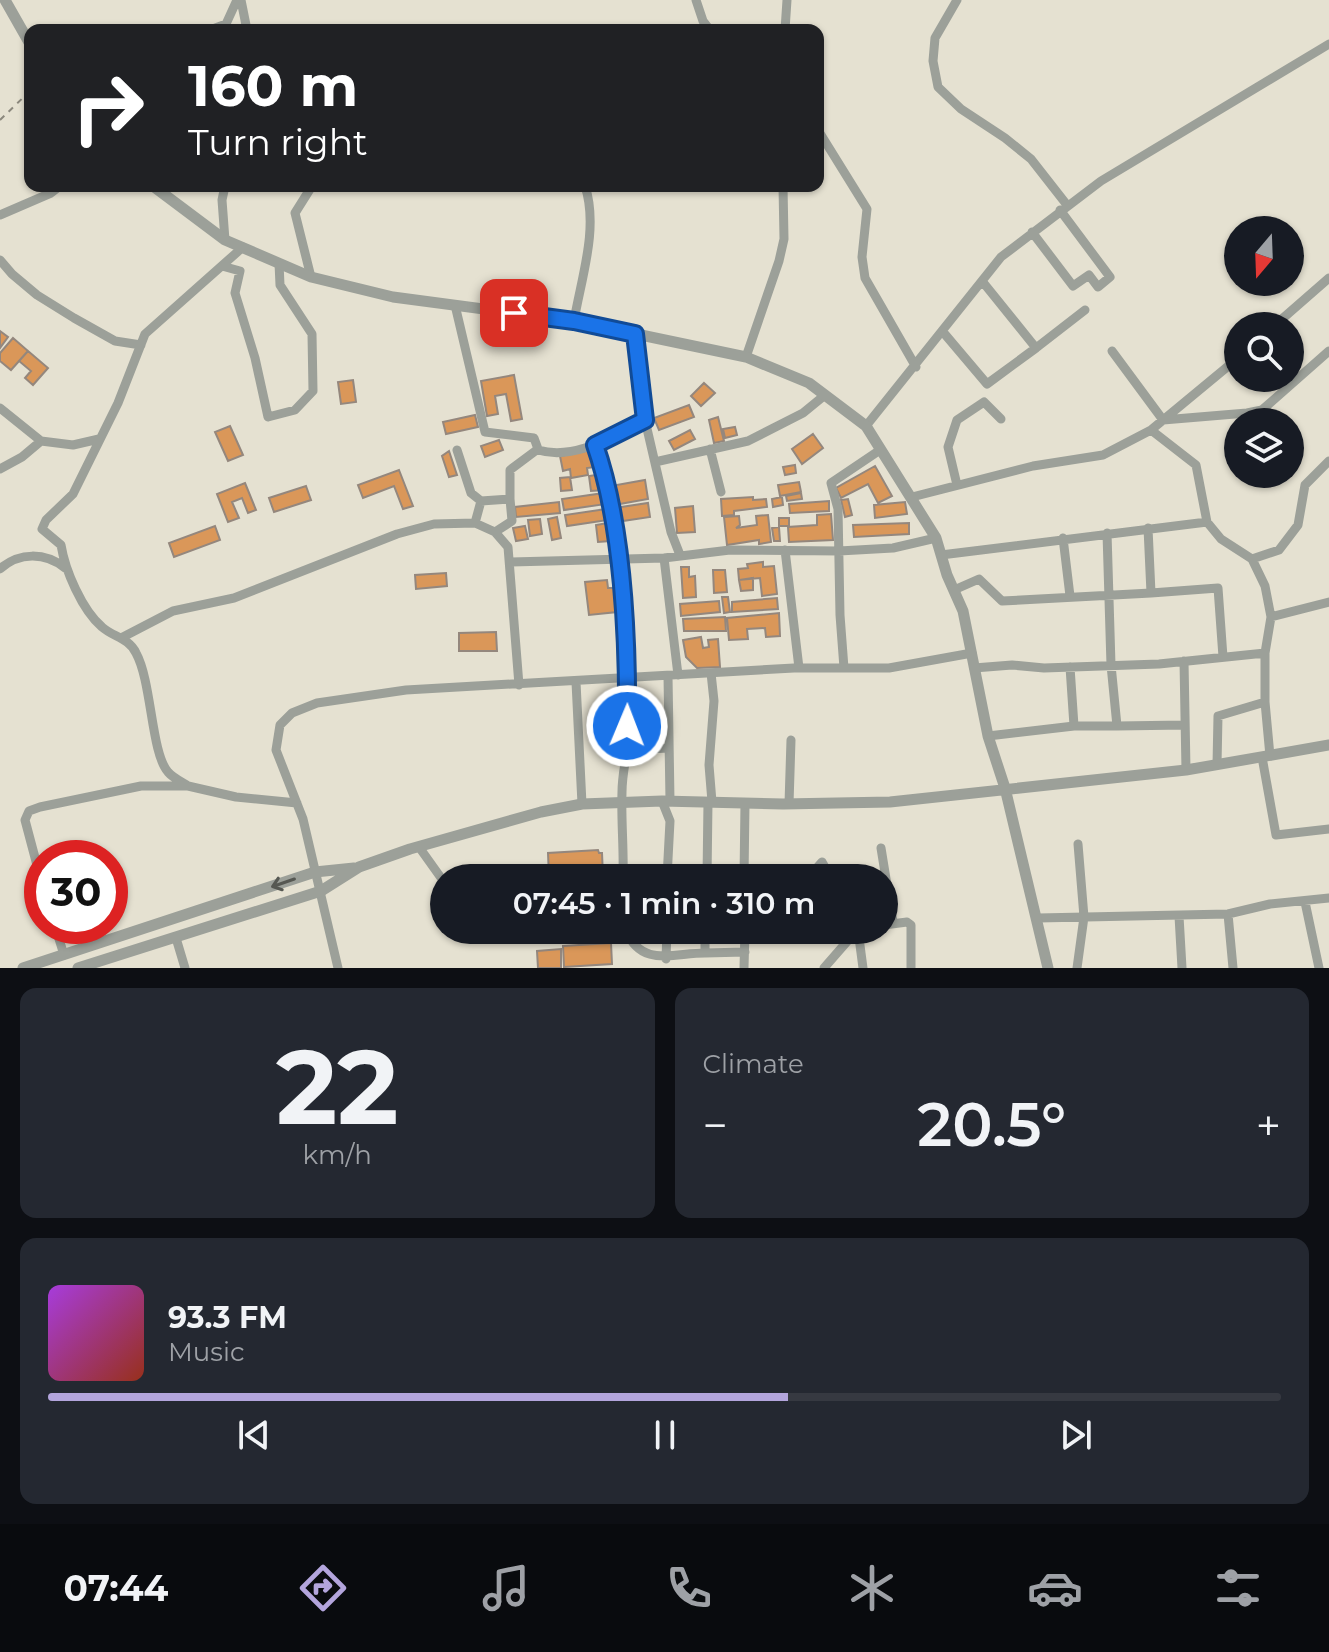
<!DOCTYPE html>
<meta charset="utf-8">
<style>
:root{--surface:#171b24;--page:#242831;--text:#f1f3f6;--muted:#9ea1a6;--line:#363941;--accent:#b3a5dc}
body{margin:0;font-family:Montserrat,sans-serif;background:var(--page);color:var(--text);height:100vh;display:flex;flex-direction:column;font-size:30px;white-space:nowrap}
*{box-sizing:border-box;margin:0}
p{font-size:26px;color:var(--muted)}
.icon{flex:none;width:44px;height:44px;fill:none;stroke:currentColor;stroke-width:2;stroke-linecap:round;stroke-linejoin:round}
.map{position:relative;height:968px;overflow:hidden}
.side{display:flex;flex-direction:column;gap:20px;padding:20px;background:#0d0f14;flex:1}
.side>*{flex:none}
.hud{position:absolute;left:24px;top:24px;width:800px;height:168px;border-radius:16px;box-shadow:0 2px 6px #0004;background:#202124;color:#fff;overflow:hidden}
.needle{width:52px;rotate:199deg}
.tools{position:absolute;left:1224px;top:216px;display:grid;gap:16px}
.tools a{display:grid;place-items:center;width:80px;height:80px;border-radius:50%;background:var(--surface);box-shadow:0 2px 6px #0004;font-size:40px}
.speed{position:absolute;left:24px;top:840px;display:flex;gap:16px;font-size:40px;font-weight:700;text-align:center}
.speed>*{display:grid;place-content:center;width:104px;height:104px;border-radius:50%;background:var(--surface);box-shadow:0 2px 6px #0004;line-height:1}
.speed .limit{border:12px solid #d22;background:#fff;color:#111}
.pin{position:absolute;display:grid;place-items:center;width:68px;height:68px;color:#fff;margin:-34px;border-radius:16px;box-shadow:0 4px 12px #0006}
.me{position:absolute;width:88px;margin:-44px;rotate:1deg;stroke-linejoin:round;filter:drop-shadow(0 0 6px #0008)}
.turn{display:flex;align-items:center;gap:28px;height:168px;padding:0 32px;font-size:36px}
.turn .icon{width:104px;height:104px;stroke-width:2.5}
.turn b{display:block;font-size:56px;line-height:68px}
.big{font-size:60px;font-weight:600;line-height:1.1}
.side .tile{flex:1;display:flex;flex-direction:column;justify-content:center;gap:12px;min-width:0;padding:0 28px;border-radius:16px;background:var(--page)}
.side .dial{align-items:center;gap:0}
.dial b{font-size:104px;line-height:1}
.song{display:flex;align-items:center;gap:24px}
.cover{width:96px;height:96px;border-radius:12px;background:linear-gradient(135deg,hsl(280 70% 55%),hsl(10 70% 35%))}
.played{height:8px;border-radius:4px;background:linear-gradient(90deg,var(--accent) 60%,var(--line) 60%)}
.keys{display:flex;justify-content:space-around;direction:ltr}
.heat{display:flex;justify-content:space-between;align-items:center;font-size:44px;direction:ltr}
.side .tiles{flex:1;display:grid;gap:20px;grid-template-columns:1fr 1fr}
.tile:last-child{grid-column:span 2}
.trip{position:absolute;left:430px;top:864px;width:468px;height:80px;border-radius:40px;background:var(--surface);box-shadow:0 2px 6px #0004;font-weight:600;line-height:80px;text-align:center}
.dock{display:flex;height:128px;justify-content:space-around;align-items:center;background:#090b0e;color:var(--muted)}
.dock .icon{width:56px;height:56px}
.dock .selected{color:var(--accent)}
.dock b{font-size:36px;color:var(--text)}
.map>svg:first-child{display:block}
.building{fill:#da9759;stroke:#94877d;stroke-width:2}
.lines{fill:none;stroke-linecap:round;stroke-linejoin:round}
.path{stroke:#8b887d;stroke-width:2;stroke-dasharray:6 6;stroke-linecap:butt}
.minor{stroke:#9ca099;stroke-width:9}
.tertiary{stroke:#9ca099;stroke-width:11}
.oneway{stroke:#565852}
.route-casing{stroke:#114b97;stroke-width:20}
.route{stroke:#1a73e8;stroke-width:14}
</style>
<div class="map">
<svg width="1329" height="968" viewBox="0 0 1329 968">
<rect width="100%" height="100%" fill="#e5e1d1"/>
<!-- building -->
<path class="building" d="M0,331l8,6 -8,11z
M13,338l15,13 -17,19 -11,-9v-8z
M28,351l20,17 -15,17 -8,-7 6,-7 -12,-10z
M514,375l8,44 -11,2 -5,-27 -11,2 3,18 -11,2 -6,-35z
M353,380l3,22 -15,2 -3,-22z
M704,383l11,10 -14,13 -10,-10z
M689,405l5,12 -35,13 -5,-12z
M475,415l3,12 -32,7 -3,-12z
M718,417l6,24 -10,2 -5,-23z
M230,426l13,29 -15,6 -13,-29z
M735,427l2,8 -12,3 -2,-9z
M690,430l5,9 -21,11 -5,-9z
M813,434l10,14 -21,16 -10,-15z
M499,440l4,10 -18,7 -4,-11z
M591,450l4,17 -8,1 1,7 -17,3 -1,-9 -7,2 -3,-15z
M449,451l8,24 -8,2 -7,-21z
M795,465l1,8 -11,2 -2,-8z
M875,466l17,30 -14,7 -10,-19 -27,14 -5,-10z
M399,470l14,36 -10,3 -9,-23 -31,12 -5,-13z
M603,474l2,16 -14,1 -2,-15z
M570,477l2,13 -11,1 -1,-13z
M645,480l3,19 -34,6 -3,-19z
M799,482l2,10 -21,4 -2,-11z
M245,483l11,27 -8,3 -6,-15 -10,4 7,16 -11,4 -11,-28z
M306,486l5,14 -37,12 -5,-14z
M604,493l2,11 -42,6 -2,-11z
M801,493l1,6 -15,2 -1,-5z
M753,497v3l13,-1 1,8 -33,4v4l-12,1 -1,-17z
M782,497l1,8 -10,2 -1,-8z
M848,499l4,16 -7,2 -4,-17z
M829,501v10l-39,2 -1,-9z
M559,502l1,11 -44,4 -1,-10z
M905,502l2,12 -32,4 -1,-13z
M648,503l2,14 -34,5 -2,-14z
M693,506l2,26 -18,1 -2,-25z
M606,509l2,11 -41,6 -2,-11z
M831,514l2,26 -44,2 -1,-15 29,-2v-10z
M768,515l3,27 -12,2v-4l-32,5 -3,-28 15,-1 1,9 -4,3 21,-3 -1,-9z
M557,517l4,21 -9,2 -4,-21z
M779,518h10v8h-10z
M540,519l2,15 -12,2 -2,-16z
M608,523l2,18 -12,1 -2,-17z
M909,523v11l-55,3 -1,-12z
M215,526l5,14 -46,17 -5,-14z
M525,526l3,13 -12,2 -3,-13z
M779,527l1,14h-6l-2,-13z
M763,562v5l11,-1 3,28 -15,2 -2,-18 -21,2 -1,-11 10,-1 -1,-4z
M681,567h8v10l6,-1 1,21 -13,1z
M713,570h12l2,22 -13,1z
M446,573l1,13 -31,3 -1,-14z
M753,578v12l-12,1 -2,-11z
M607,580l1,8h7l2,24 -28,3 -4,-33z
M722,597h6l2,15 -6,1z
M777,598l1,11 -46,3v-10z
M719,601l1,11 -39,4 -1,-12z
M779,613l1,23 -14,1 -1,-9 -18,1 1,10 -19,1 -2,-22z
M725,617l1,14h-42l-1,-12z
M496,632l1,19h-38v-18z
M701,637l2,11 6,-1 -1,-7 10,-1 2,28 -23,1 -11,-11 -3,-17z
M598,850l1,3h3l1,23 -54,2 -1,-25z
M611,943l1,21 -48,3 -1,-21z
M561,949v19h-23l-1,-17z"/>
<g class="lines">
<!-- path -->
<path class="path" d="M0,120l30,-29"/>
<!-- minor -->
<path class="minor" d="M241,0l6,30
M696,0l7,21 7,9
M957,0l-22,38 -2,23 5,26 23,22 44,29 26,21 36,46
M210,30l16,-6 11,-24
M785,30l2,-30
M818,130l49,79 -5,48 3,21 51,89
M225,186l-3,14 3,40
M0,215l51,-22 9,-7
M1032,232l41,54 16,-11 9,12 12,-10 -50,-67
M0,260l12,14 25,21 37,23 41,23 26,4
M222,266l18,5 -5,22 20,65 13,59 27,-7 18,-19 -1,-57 -32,-49 -1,-22
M311,277l-16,-64 17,-27
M455,305l30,127 49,6 4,11 -28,21v29
M574,321c7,-42 25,-93 11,-135
M1274,326l55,-48
M943,332l44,52 49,-36 -54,-67
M1036,348l49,-38
M1112,351l51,69 84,-7 15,-3 67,-59
M746,357l33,-96 5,-22 -1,-53
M0,408l41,33
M645,420l26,112 9,23
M866,426l135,-169 100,-76 228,-137
M1151,430l45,35 11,57 14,17 31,20 13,27 6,31 58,-15
M595,445c21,60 24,125 29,188 3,38 8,79 3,117 -2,14 -5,27 -5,42 -1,29 2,57 1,86
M710,449l11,43
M457,450l14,43 10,8 -6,22
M538,450c37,11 75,-14 107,-30l-10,-86
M655,462l93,-21 55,-28 22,-18
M0,469l22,-12 19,-16 32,4 26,-6
M957,485l-9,-38 9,-27 27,-18 17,17
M912,497l121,-31 70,-11 48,-25 87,-72
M481,501l29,-2 2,22 -17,11
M1148,528l3,65 67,-5 5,69
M1107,533l4,132 6,61 68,-1
M1063,538l7,58
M785,550l14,118
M941,555l266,-33
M664,558l14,117
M1252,559l27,-9 19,-25 7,-40 24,-24
M511,562l153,-4 66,-8 109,1 54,-3 43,-10
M0,569c19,-17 45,-17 65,-1
M954,590l25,-11 23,22 149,-8
M121,638l52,-27 61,-13 163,-64 37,-10 41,-1 20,9 13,15 11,138
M1265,653v49l5,54
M1184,661l2,109
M1070,667l4,59h43
M844,668l-4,-53 -2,-106 -7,-26 49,-33
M974,668l38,-3 32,3 115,-4 106,-11 6,-36
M711,673l3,28 -5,64 3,37
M668,676l2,125
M576,682l6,122
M988,736l86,-10
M627,750l42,-2
M1262,757l14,78 53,-6
M1217,765l1,-49 47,-14
M188,786c-6,-4 -15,-8 -20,-14 -17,-19 -16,-90 -32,-119 -7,-15 -23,-16 -34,-26 -20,-17 -37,-57 -41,-82l-19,-16 4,-9 27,-26 45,-91 27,-69 98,-87
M662,801l8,20 -3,57
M789,804l2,-64
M419,847l25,35
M881,848l12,74
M707,878l1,-76
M744,878l1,-75
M808,878l14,-16 9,16
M42,884l-17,-64 4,-9 11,-4 101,-21h47l48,11 61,6
M1305,902l14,66
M1228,914l5,54
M1179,916l3,52
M1038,918l190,-4 42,-10 59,-6
M884,925l23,-3 4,3v43
M55,926l9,29
M626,930c15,38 47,23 79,23v-23
M858,930l5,38
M176,938l9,30
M705,953l40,-1
M666,959l1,-29
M338,968l-35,-149 -27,-69 4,-25 12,-12 25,-10 89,-13 388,-22h95l83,-15
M744,968l1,-38
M824,968l27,-31 12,-7
M1077,968l7,-51 -6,-73"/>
<!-- tertiary -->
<path class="tertiary" d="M5,0l25,44
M153,186l72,54 86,37 82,20 181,24 172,36 63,26 57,43 70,112 11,37 16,36 25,125 17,52 43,180
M23,968l292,-96 39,-4
M78,968l243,-77 38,-24 51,-18 131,-37 41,-8 80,-3 121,3 107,-2 296,-32 143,-25"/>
</g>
<!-- one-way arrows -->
<defs><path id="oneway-shaft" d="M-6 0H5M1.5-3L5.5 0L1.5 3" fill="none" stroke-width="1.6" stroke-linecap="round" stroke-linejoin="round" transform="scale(2)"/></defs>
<use class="oneway" href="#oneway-shaft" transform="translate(283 883) rotate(161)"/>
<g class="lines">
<defs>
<path id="route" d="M514,313l60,8 61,13 10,86 -50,25c28,80 33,196 32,281"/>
</defs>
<!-- route casing -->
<use href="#route" class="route-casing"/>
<!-- route -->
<use href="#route" class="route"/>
</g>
</svg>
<div class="tools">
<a><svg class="needle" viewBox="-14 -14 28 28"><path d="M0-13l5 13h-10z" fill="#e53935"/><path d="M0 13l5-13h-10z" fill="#9ea1a6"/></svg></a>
<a><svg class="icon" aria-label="search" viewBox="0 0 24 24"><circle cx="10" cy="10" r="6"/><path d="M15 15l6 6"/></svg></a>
<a><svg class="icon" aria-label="layers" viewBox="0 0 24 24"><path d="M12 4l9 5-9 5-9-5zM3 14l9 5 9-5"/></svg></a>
</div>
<div class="speed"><div class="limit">30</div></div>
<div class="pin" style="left:514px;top:313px;background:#d93025"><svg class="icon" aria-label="arrive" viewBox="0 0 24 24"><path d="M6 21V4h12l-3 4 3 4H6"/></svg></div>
<svg class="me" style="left:627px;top:726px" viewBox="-20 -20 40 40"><circle r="17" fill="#1a73e8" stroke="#fff" stroke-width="3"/><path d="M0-11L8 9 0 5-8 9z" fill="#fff"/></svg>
<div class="trip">07:45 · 1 min · 310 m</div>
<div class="hud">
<div class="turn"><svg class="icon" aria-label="right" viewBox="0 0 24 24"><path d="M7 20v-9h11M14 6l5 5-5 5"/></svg><div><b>160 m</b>Turn right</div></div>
</div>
</div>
<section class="side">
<div class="tiles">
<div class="tile dial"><b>22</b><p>km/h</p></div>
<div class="tile"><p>Climate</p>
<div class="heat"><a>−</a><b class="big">20.5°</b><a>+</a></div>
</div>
<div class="tile">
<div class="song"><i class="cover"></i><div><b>93.3 FM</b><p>Music</p></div></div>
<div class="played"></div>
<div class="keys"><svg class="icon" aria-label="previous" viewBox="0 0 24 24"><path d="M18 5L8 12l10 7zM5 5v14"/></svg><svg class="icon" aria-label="pause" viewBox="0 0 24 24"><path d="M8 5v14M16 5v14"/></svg><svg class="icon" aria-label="next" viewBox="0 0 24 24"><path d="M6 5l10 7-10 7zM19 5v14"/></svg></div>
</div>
</div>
</section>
<nav class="dock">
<b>07:44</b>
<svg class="icon selected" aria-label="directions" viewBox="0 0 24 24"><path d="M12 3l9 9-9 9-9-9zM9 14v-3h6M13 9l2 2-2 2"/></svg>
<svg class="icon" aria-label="music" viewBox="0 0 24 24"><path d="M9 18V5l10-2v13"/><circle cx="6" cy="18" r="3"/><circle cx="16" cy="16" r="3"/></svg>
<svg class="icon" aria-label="phone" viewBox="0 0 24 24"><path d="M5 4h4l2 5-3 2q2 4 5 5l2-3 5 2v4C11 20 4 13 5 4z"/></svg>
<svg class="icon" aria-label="climate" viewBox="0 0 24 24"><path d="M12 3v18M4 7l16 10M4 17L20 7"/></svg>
<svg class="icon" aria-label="car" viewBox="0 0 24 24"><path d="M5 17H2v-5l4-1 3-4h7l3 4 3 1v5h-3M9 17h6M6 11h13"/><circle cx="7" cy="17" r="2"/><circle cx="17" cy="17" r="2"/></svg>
<svg class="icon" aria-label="filters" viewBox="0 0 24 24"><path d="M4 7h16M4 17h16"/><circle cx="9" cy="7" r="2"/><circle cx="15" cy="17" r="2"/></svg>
</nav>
